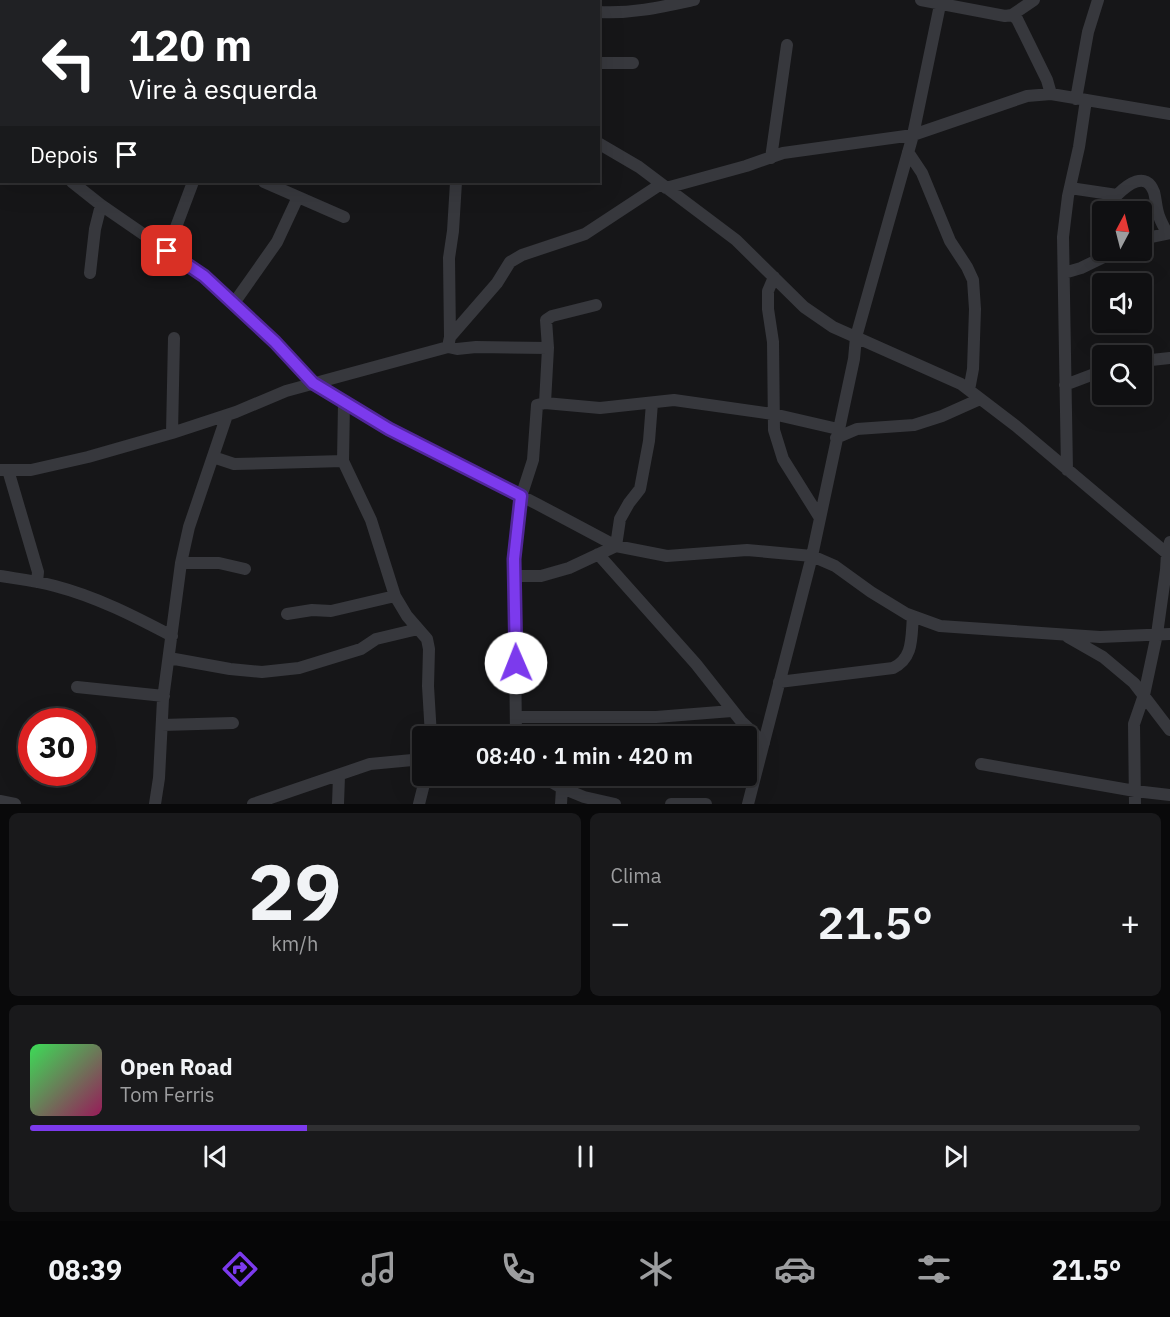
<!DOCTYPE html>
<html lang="pt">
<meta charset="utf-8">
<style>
:root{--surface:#101012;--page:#19191b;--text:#f1f3f6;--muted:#9c9d9f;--line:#303032;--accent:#7c3aed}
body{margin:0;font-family:"IBM Plex Sans",sans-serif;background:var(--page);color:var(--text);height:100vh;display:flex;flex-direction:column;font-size:22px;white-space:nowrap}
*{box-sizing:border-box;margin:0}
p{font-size:20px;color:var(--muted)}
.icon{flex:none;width:33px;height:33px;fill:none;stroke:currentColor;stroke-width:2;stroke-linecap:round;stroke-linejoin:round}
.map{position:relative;height:804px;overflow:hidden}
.drawer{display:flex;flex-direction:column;gap:9px;padding:9px;background:#09090a;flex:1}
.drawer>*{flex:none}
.guide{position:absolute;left:0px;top:0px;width:600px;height:183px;box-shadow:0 6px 24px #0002,0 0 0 2px var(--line);background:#202124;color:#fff;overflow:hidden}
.needle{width:39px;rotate:7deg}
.buttons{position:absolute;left:1092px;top:201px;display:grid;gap:12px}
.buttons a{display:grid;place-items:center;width:60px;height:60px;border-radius:6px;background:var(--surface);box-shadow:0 6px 24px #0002,0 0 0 2px var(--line);font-size:30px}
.speed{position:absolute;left:18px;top:708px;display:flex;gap:12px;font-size:30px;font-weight:700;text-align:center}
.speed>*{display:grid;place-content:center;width:78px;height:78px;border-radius:50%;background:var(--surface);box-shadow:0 6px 24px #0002,0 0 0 2px var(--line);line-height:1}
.speed .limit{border:9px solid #d22;background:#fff;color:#111}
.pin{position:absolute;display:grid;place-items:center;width:51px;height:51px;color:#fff;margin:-26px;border-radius:12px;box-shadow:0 3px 9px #0006}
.me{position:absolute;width:66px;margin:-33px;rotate:359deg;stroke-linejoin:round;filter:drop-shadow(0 0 4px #0008)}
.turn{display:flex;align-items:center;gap:21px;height:126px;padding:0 30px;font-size:27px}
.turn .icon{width:78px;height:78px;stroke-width:2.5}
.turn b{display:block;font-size:42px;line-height:51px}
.then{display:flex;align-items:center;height:57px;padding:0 30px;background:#0003;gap:12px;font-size:22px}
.big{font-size:45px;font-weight:600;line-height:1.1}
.drawer .card{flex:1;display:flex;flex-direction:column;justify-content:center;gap:9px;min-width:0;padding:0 21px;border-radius:9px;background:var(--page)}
.drawer .dial{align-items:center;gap:0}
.dial b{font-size:78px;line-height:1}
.song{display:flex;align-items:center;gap:18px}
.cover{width:72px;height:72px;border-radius:9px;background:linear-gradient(135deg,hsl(130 70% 55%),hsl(330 70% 35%))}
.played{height:6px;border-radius:3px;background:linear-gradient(90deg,var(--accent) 25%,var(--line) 25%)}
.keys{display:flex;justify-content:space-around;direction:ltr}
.heat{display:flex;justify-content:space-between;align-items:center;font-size:33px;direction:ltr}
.drawer .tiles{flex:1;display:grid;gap:9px;grid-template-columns:1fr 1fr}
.card:last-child{grid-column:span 2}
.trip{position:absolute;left:412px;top:726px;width:345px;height:60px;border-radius:6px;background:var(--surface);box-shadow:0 6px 24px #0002,0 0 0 2px var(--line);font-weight:600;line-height:60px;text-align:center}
.dock{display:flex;height:96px;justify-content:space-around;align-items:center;background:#060607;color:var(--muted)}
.dock .icon{width:42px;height:42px}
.dock .on{color:var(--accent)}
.dock b{font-size:27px;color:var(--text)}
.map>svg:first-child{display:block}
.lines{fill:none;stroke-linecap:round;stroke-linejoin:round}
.minor{stroke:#37383d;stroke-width:12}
.route-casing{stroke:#51269a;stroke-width:15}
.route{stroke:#7c3aed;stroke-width:10}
</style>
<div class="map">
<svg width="1170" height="804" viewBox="0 0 1170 804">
<rect width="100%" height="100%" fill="#161618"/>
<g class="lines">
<!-- minor -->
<path class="minor" d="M210,0l3,2
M391,0l1,2
M418,0l8,2
M921,0l84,16 7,-1 22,-15
M498,2v-2
M583,2l1,-2
M598,12c34,2 64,-5 96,-12
M1012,15l5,4 30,61 4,14
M0,38l2,1
M598,63h35
M1076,99l12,-67 10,-32
M0,113l2,1
M598,143l41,24 97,73 68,67 29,20 128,57 55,42 154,130
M908,152l14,21 28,68 17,26 6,13 2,29 -2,60 -4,21
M771,158l16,-113
M72,182l29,23 103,71 71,67 38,40 76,46 148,75 79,42 51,10 80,-6 65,6 23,10 36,26 36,22 33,12 160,11 70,-3
M264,182l80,35
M456,182l-3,49 -4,27 1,79 -2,10 9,2 19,-2 72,1 -3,55 55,5 74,-8 99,14 65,15
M666,188l80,-22 37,-13 130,-18 114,-39 24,-2 119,20
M1070,188l47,7c10,-10 29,-25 37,-3 2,7 2,16 5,24 2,6 5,11 8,17
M1142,239l28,-6
M167,251l26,-69
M90,273l5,-44 6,-24
M1064,273l17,-5 37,-18
M774,277l-6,14v18l5,33 1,88 9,29 37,59
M234,303l43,-61 21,-45
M450,337l47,-54 13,-21 12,-7 63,-21 76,-50
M548,348l-2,-28 6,-4 44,-11
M1142,361l28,-3
M1065,385l37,-14
M344,403l-1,58 28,59 24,76 12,20 20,23 2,10 -1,37 3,50
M172,433l2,-95
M836,438l21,-9 57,-4 28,-9 38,-17
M213,457l21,7 109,-3
M0,470h31l57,-13 84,-24 64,-21 50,-21 162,-44
M8,470l30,102 -1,10
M1067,470l-4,-233 5,-41 11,-49 7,-47
M598,554l98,110 45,57 23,22
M181,563h38l26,6
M0,576c19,3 37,5 55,10 42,11 79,30 117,50
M515,576h26l28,-8 47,-22 4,-27 9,-16 11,-14 9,-48 3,-38
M287,614l25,-4 19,1 64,-15
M1068,637l35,20 31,26 36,47
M169,658l61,11 32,3 37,-4 62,-19 15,-10 42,-10
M779,682l114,-14c21,-10 18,-31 20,-52
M77,687l87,9
M516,717h140l76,-6
M162,725l71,-2
M516,736l-2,-177 6,-59 13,-40 4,-55 8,-2
M981,764l154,27 35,4
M541,776l21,12 22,9 31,7
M0,801l15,3
M155,804l4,-26 4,-79 18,-136 8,-36 38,-112
M253,804l117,-40 53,-5
M338,804l1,-28
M419,804l7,-28
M561,804l1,-16
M671,804h35
M748,804l64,-248 42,-197 2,-22 57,-202 28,-135
M1135,804l-1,-80 10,-29 13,-61 9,-64 1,-17 3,-11"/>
</g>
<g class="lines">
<defs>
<path id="route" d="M167,251l37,25 71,66 38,41 76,46 132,67 -7,63 2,104"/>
</defs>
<!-- route casing -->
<use href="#route" class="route-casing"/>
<!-- route -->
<use href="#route" class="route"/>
</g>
</svg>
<div class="buttons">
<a><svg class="needle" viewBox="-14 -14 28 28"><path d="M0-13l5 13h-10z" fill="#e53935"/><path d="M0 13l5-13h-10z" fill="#9c9d9f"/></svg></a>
<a><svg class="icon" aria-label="sound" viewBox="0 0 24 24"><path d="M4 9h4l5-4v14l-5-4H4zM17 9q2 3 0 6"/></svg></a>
<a><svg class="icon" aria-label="search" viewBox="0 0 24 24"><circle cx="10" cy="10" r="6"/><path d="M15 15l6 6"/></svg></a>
</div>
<div class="speed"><div class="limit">30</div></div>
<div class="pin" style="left:167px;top:251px;background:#d93025"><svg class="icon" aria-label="arrive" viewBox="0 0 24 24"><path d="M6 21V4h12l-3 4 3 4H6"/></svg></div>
<svg class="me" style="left:516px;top:663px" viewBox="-20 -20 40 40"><circle r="19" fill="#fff"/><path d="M0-13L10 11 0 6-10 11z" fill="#7c3aed"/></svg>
<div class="trip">08:40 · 1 min · 420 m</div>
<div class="guide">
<div class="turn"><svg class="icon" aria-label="left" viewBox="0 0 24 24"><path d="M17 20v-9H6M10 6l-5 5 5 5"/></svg><div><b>120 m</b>Vire à esquerda</div></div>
<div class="then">Depois<svg class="icon" aria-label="arrive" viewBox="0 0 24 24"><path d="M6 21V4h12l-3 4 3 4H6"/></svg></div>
</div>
</div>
<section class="drawer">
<div class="tiles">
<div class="card dial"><b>29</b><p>km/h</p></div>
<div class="card"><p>Clima</p>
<div class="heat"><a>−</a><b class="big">21.5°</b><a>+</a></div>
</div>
<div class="card">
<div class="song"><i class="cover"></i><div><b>Open Road</b><p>Tom Ferris</p></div></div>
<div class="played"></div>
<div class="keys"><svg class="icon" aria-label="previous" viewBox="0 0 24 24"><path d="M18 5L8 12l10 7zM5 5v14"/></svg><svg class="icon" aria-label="pause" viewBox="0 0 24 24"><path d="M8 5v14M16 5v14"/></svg><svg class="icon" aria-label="next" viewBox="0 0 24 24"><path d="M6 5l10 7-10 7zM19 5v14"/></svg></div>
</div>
</div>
</section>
<nav class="dock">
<b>08:39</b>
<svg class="icon on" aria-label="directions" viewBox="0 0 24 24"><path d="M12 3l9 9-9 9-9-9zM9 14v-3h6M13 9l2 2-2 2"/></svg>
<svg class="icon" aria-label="music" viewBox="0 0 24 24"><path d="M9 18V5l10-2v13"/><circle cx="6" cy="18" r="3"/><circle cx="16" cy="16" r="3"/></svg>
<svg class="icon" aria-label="phone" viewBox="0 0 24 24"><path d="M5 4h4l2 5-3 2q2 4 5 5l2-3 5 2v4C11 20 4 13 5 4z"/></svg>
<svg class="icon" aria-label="climate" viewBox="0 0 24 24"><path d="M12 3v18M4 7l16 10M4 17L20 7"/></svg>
<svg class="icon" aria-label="car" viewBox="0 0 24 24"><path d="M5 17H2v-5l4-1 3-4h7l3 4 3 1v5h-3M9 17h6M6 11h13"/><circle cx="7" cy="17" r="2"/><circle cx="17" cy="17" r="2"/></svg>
<svg class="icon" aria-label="filters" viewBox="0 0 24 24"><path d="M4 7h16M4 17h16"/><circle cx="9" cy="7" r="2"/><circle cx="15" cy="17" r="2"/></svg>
<b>21.5°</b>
</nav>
